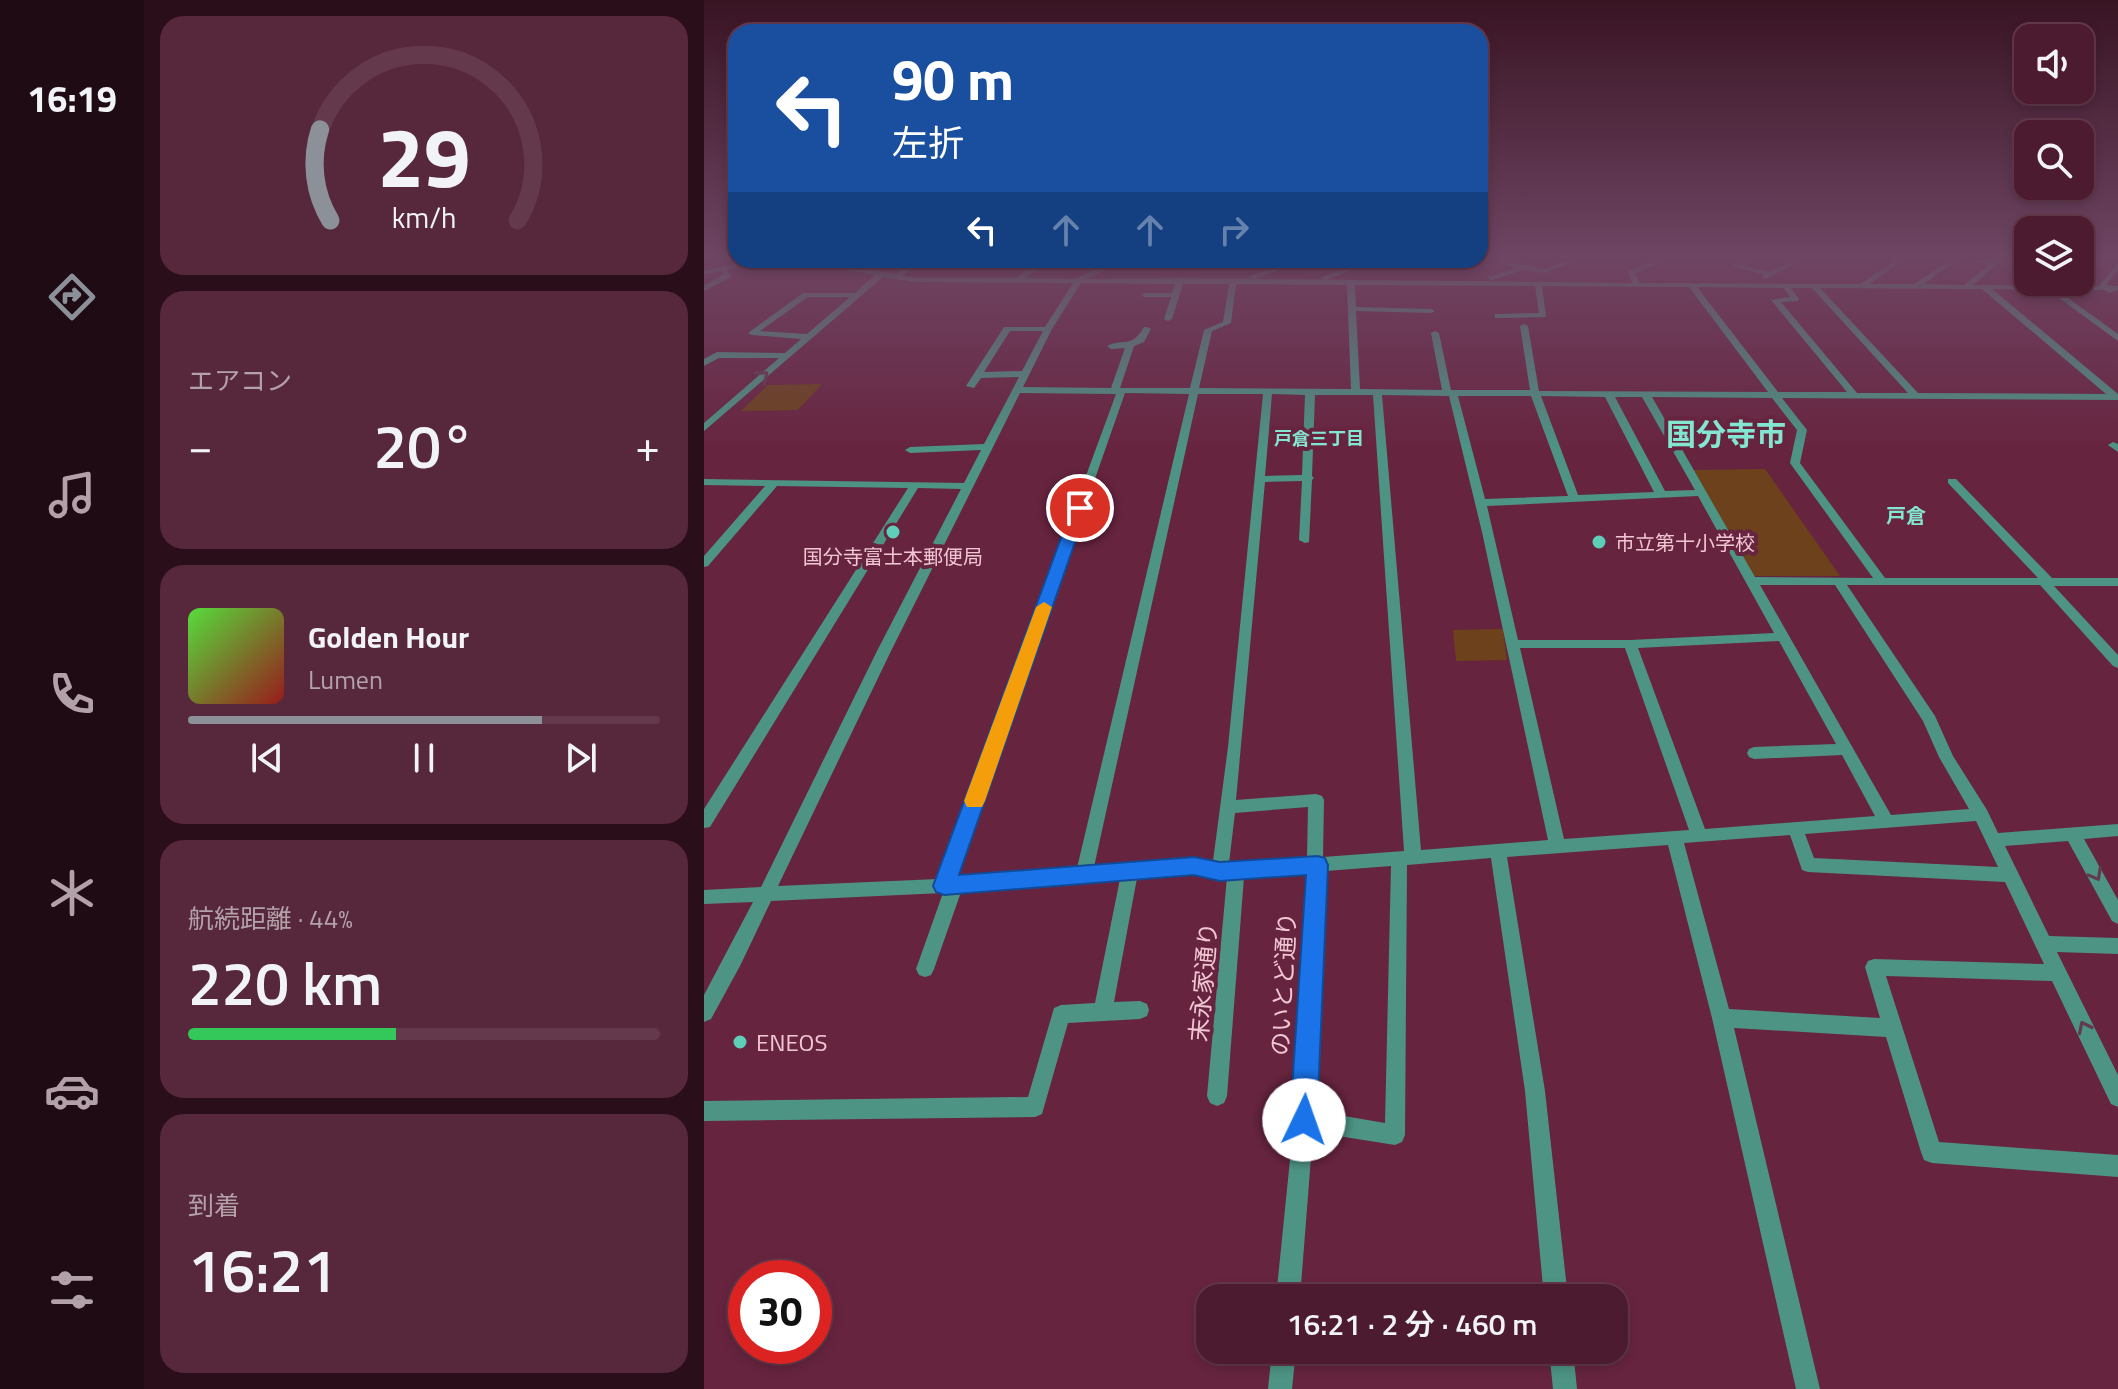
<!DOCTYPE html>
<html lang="ja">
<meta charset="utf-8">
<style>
:root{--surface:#4d1b2f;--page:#57283b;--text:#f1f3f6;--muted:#b3a1aa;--line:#64394b;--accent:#8c9099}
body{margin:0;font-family:"Titillium Web","Noto Sans JP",sans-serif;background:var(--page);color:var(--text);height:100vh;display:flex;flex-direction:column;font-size:30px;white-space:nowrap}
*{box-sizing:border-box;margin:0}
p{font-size:26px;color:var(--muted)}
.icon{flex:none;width:44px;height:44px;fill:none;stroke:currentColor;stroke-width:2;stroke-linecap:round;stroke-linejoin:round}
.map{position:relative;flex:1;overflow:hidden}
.details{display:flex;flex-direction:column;gap:16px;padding:16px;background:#2a0f1a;width:560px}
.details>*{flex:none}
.guide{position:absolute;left:24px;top:24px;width:760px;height:244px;border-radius:24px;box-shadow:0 4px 12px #0003,0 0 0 2px var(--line);background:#1a4fa0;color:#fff;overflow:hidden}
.controls{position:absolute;left:1310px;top:24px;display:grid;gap:16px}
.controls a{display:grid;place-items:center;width:80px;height:80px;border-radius:16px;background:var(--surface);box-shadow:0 4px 12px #0003,0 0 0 2px var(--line);font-size:40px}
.speed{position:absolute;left:24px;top:1260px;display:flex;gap:16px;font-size:40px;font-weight:700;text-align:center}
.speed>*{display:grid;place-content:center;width:104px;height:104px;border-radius:50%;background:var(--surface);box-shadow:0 4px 12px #0003,0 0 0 2px var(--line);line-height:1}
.speed .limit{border:12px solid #d22;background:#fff;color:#111}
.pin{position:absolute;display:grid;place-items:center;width:68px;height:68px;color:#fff;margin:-34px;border:4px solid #fff;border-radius:50%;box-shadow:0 2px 8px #0007}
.me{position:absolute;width:88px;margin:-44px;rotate:3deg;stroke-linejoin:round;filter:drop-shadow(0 0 6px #0008)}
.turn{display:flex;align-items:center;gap:28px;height:168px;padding:0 32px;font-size:36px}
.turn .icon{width:104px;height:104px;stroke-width:2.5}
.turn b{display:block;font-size:56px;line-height:68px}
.lanes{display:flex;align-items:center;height:76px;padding:0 32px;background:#0003;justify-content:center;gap:40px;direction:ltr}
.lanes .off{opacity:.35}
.big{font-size:60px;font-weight:600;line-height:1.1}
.details .card{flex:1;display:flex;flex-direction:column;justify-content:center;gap:12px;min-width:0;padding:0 28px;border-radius:24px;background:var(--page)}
.details .dial{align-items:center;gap:0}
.dial svg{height:208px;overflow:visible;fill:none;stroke:var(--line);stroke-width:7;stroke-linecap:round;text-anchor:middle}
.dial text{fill:var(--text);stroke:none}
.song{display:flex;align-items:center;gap:24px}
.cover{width:96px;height:96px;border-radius:12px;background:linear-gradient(135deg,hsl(110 70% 55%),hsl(0 70% 35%))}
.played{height:8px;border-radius:4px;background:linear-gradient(90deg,var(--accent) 75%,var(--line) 75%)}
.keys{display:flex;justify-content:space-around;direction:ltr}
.heat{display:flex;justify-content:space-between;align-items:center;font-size:44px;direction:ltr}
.charge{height:12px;border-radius:6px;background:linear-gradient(90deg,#34c759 44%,var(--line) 0)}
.trip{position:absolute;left:492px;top:1284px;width:432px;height:80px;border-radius:24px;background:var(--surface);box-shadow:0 4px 12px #0003,0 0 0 2px var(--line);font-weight:600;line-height:80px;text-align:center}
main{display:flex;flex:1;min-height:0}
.dock{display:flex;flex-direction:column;width:144px;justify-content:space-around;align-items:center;background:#1f0b13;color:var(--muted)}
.dock .icon{width:56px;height:56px}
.dock .current{color:var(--accent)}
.dock b{font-size:36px;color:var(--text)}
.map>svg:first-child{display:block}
.green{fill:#6c411b}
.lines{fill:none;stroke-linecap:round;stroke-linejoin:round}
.minor{fill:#4d9485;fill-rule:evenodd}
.oneway{stroke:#623a4d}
.route{fill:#1a73e8;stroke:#114b97;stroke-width:2}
.slow{fill:#f59e0b}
.poi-dot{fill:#5eceb8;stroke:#67243f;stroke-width:3}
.labels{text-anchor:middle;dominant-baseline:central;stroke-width:8;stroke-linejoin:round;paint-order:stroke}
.far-neighbourhood-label{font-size:18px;font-weight:bold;fill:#82e6d1;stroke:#67243f}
.far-quarter-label{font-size:20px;font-weight:bold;fill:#82e6d1;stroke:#67243f}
.poi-label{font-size:20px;fill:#f1c6d3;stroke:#67243f;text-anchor:start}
.near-street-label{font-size:24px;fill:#f1c6d3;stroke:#67243f}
.near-poi-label{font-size:24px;fill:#f1c6d3;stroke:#67243f;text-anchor:start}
.far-town-label{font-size:30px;font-weight:bold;fill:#82e6d1;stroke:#67243f}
</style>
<main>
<nav class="dock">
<b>16:19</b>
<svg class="icon current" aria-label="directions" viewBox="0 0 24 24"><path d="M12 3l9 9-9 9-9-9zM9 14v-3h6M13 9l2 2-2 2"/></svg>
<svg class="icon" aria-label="music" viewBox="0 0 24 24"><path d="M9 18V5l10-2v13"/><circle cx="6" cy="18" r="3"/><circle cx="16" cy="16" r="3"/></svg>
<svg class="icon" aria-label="phone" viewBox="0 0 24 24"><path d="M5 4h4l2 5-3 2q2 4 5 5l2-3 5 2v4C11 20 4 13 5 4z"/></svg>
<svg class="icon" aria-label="climate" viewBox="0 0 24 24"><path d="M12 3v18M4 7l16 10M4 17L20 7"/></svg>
<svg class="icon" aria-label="car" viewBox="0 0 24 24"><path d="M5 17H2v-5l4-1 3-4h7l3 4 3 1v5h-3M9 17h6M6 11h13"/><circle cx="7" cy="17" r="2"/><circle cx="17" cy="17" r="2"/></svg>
<svg class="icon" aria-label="filters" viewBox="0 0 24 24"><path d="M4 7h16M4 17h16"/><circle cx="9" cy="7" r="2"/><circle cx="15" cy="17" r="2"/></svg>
</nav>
<section class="details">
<div class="card dial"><svg viewBox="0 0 100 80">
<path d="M14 69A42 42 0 1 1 86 69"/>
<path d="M14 69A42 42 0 0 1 10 34" stroke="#8c9099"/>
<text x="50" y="56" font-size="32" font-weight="700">29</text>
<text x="50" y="72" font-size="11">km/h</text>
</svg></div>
<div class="card"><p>エアコン</p>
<div class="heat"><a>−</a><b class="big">20°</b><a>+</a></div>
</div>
<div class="card">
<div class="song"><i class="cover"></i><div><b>Golden Hour</b><p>Lumen</p></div></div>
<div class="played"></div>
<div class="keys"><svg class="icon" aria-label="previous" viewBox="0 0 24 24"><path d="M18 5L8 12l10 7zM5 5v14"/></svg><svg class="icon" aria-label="pause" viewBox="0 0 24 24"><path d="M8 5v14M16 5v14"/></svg><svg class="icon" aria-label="next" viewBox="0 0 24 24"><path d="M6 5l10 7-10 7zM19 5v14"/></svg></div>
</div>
<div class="card"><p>航続距離 · 44%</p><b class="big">220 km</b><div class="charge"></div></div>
<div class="card"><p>到着</p><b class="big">16:21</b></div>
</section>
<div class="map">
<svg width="1414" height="1389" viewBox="0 0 1414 1389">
<rect width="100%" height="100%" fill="#67243f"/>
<!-- green -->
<path class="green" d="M118,384l-24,26 -57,1 27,-26z
M1061,469l75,107h-87l-60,-106z
M799,629l4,31 -51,1 -3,-31z"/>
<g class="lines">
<!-- minor -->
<path class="minor" d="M806,256h10l-13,5 37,8 37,-13h9l-45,17 -22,-3 -34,11v-4l26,-9 -19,-7z
M961,256h9l-39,18 5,9 220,1 42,-28h7l-39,28h44l41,-28h11l27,6 7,-6h7l-34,29 126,1 19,-23v7l-12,15 12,1v4l-8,3 -6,-3h-47l61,44v7l-70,-51 -56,-1 126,105v6l-336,-2 25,32 -7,33 85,115h153l-90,-95v-4h8l96,99h66v8h-64l64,69v13l-5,-2 -73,-81h-193l88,131 18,40 34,54 11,23 120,-9v12l-34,3 34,61v24l-6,-3 -44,-80 -63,5 44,90 69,2v16l-61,-2 61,123v32l-7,-3 -59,-123 -166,-5 53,166 179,13v22l-186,-14 -8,-3 -3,-8 -35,-115 -152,-9 86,361h-24l-84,-371 -44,-173 -161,12 38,234 23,207h-24l-19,-207 -34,-233 -84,7 -2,270 -3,7 -7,3 -82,-13 -13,166h-24l18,-178 15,-248 -65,5 -17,219 -3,7 -7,3 -7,-3 -3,-7 20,-219 -7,2c-26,-10 -55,-4 -83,-1l-23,124 26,-1 7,3 2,6 -2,6 -7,3 -72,4 -26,91 -7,3 -331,4v-20l324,-4 26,-89 7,-3 34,-2 25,-124 -159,13 -27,77 -3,6 -6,2 -6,-2 -3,-6 27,-76 -172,8 -31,65 -29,53 -7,3v-27l49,-93 -49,2v-14l57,-3 116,-236 84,-162 -43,-1 -208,339 -6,1v-19l204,-321 -131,-2 -69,80 -4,1v-11l61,-70 -61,-1v-6l260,4 17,-33 -71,3 -5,-3 5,-3 74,-3 35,-67 -38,1 -7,10 -8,-2 38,-59h41l28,-44 -158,-1 -32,-5 -179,154v-8l75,-65h-60l-15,8v-7l13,-7 68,1 16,-14 -49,-4 -4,-2 55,-40h52l20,-18 -79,-15h16l84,14 18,-14h8l-19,16 12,2h101l25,-18h9l-25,18 51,1 38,-19h10l-37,19 93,-1 452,5 -4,-12zM1256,258l28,7 -24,20 -40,-1zM377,283l94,1 -3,9h-27l-4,2 4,2h26l-7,22 4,2 4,-2 11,-35h46l-6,38 -19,8 -14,58h-70l14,-42 10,-4 7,-13 -4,-2h-3c-14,23 -19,10 -37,19l4,3 14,-1 -14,40 -88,-1 29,-58zM532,284l111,1 4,104 -152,-1 13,-57 19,-8zM651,285l180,1 4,27 -44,1v4h3l48,-1 -4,-31 147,1 79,105 -229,-1 -11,-65 -4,-2 -4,2 10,64h-79l-12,-57 -4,-2 -4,2 11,57 -82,-1 -4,-78 75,2 4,-2 -4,-2 -75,-2zM993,287l87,1 6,9 -19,3 76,92h-69zM1087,288h21l96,105h-51l-76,-91 17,-1 1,-2zM1116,288l162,1 124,105 -188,-1zM104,297h42l-43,37 -47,-3zM306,331h33l-21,40 -38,1zM316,393l96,1 -178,485 -160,7 113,-235zM421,393l64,1 -112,474 -122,10zM494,394h65l-35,353 -15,114 -19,-2 -100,8zM568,394l33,1 -3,80 -37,1zM611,395h58l31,456 -81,6 1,-57 -2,-4 -6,-2 -80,6 29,-318 37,-1 -3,59 6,3 4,-1 3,-62 2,-2 -2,-2zM678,395l67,1 33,136 66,308 -127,10zM754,396h73l37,100 -83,3zM837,396l64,1 49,95 -76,3zM911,397h27l53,93 -30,1zM948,397l120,1 25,32 -7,33 83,115 -118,-1zM994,496l76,137 -144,7h-112l-31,-134zM1056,585h75l88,136 16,36 30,52 -78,6zM1075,641l57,103 -82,3 -5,2 -2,4 2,4 5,2 88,-4 33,61 -170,13 -67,-181zM816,648h105l64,182 -125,9zM604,807l-1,52 -78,4 6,-50zM1272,821l22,46 -184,-9 -9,-24zM1086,835l12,35 6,2 197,10 39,82 -170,-5 -6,2 -3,6 15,51 -151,-9 -45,-166zM687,866l-6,257 -70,-12 11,-240z
M1048,256h9l-18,9 27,7 30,-16h8l-42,23 -4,-2 3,-2 -33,-9z
M45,260h13l-35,10 4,7 -27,14v-5l20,-12 -3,-3 -17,4v-4z
M593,260h11l-54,19 -7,-2z
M664,260h11l-53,20 -7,-2z
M1409,442l5,2v8l-10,-7z
M568,1350h24l-4,39h-24z
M845,1350h24l4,39h-24z"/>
</g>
<!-- one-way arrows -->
<defs><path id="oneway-chevron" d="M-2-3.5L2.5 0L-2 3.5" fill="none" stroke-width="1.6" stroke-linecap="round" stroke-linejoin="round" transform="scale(2)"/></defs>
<g class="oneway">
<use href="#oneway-chevron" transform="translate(59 376) rotate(-39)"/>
<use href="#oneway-chevron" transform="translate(1392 875) rotate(61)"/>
<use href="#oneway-chevron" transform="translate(1380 1027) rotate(-116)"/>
</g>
<!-- sky -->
<linearGradient id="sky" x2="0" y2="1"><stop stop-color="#391423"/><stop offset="0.57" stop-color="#6e4563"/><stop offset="1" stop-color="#6e4563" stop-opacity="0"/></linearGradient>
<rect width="1414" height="450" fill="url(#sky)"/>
<!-- route -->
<path class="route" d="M376,504l7,4 -128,367 235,-18 26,5 98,-6 7,2 3,7 -11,255 -4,9 -9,4 -10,-4 -4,-9 16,-245 -86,6 -26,-6 -250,20 -8,-3 -3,-6 139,-378z"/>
<!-- slow -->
<path class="slow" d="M340,602l8,5 -67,194 -3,6h-15l-3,-6 72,-194z"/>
<!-- markers -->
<g class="poi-dot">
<circle cx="189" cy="532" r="8"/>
<circle cx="895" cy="542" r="8"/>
<circle cx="36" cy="1042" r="8"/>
</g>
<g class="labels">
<!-- far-neighbourhood labels -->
<g class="far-neighbourhood-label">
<text x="615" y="438">戸倉三丁目</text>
</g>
<!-- far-quarter labels -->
<g class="far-quarter-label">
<text x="1202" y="515">戸倉</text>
</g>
<!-- poi labels -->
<g class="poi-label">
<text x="911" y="542">市立第十小学校</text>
<text x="189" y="556" text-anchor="middle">国分寺富士本郵便局</text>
</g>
<!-- near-street labels -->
<g class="near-street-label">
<text transform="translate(499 982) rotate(-85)">末永家通り</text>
<text transform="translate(579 984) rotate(-87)">のいとど通り</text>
</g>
<!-- near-poi labels -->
<g class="near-poi-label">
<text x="52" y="1042">ENEOS</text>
</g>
<!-- far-town labels -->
<g class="far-town-label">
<text x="1022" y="434">国分寺市</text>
</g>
</g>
</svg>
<div class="controls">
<a><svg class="icon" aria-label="sound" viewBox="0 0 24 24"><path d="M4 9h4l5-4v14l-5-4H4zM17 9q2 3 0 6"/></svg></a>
<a><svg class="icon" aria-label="search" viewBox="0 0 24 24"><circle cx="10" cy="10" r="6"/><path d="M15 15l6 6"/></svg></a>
<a><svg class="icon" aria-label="layers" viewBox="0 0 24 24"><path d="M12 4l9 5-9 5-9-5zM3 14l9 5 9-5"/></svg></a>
</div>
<div class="speed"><div class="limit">30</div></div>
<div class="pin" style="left:376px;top:508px;background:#d93025"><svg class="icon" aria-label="arrive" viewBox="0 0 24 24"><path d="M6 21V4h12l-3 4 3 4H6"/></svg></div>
<svg class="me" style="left:600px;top:1120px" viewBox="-20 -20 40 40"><circle r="19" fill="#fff"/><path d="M0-13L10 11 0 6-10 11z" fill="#1a73e8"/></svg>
<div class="trip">16:21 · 2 分 · 460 m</div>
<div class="guide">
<div class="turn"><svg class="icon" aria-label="left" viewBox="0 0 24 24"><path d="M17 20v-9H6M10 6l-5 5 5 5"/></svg><div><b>90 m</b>左折</div></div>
<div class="lanes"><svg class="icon" aria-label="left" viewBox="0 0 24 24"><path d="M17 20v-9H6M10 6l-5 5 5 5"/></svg><svg class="icon off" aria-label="ahead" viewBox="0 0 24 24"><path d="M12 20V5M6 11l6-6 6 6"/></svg><svg class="icon off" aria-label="ahead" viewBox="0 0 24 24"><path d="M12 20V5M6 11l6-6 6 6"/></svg><svg class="icon off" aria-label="right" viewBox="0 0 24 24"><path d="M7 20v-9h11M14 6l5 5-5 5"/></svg></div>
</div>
</div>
</main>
